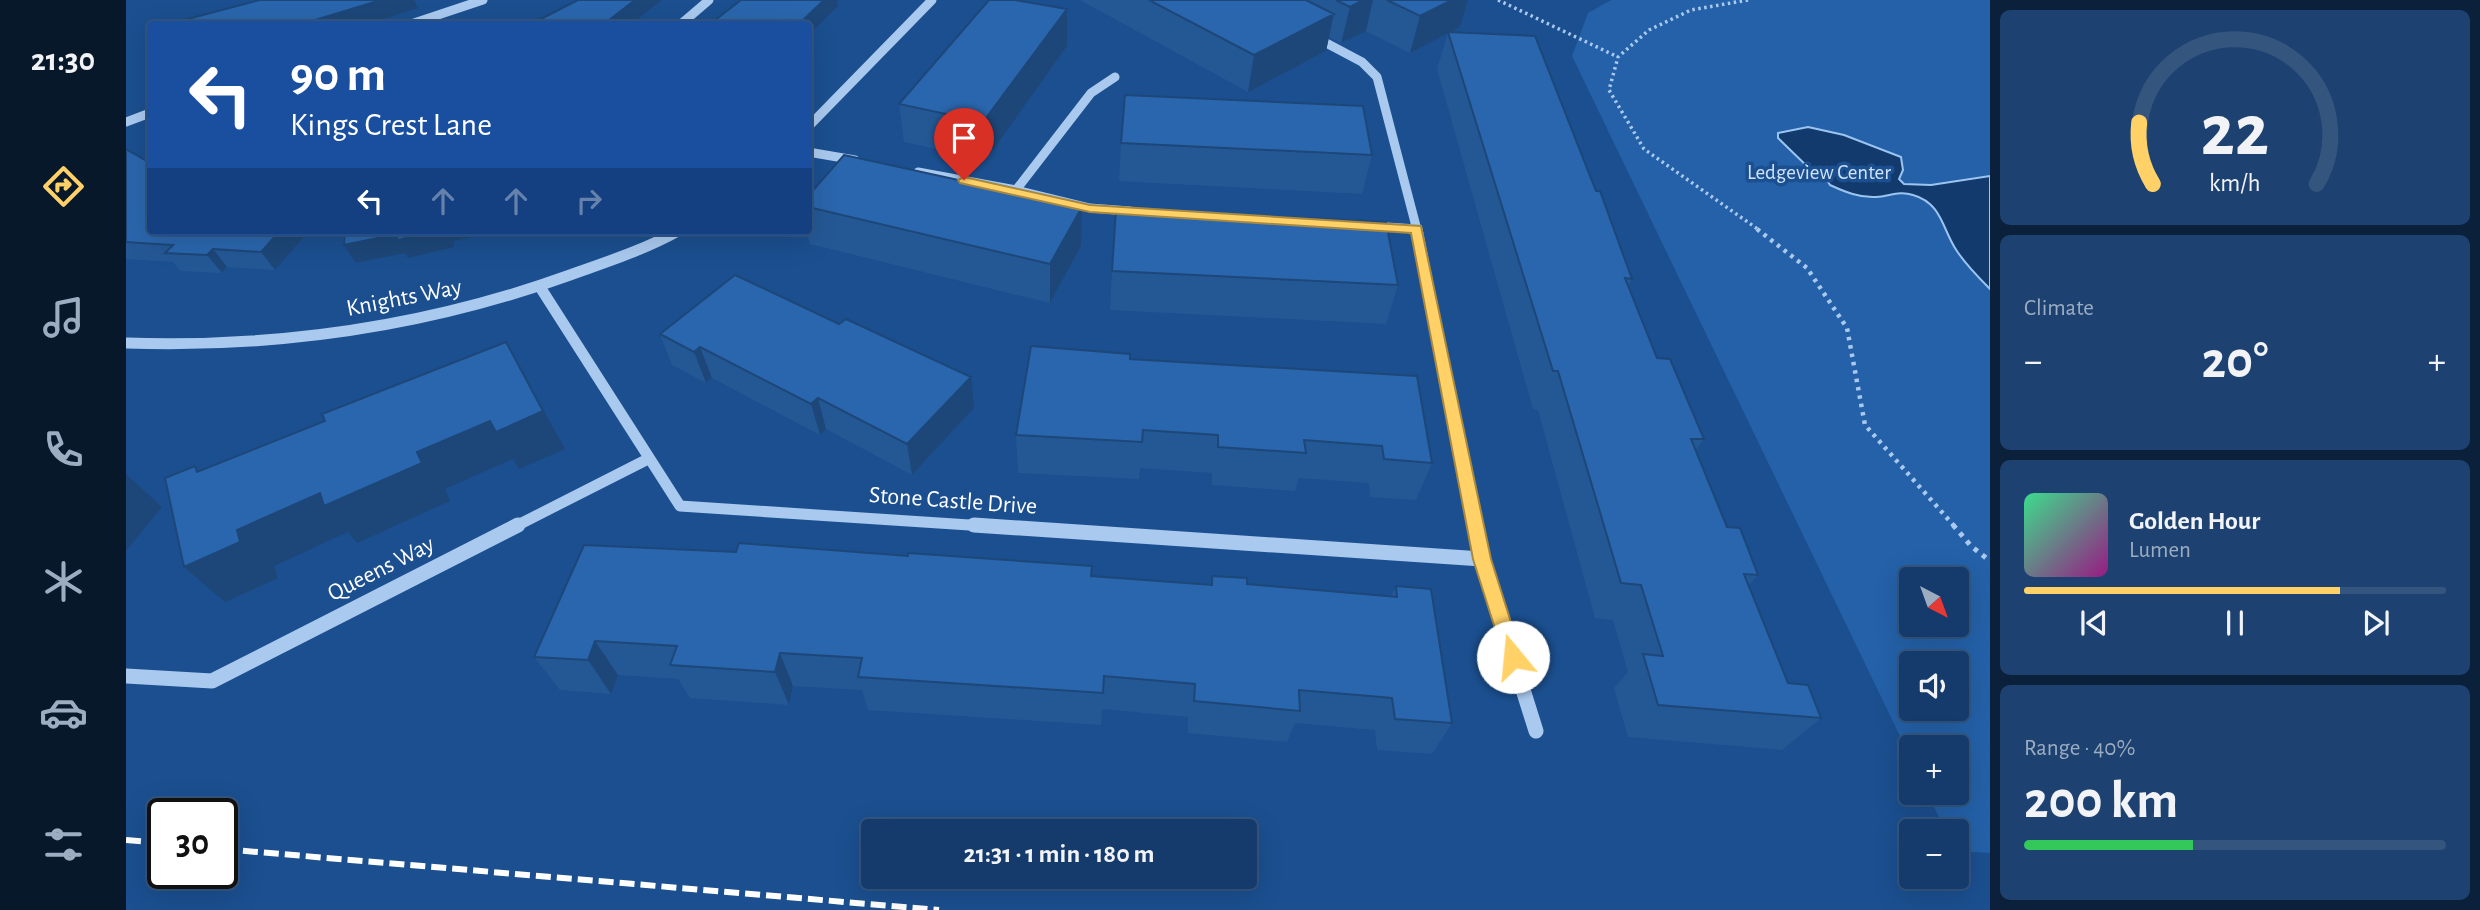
<!DOCTYPE html>
<meta charset="utf-8">
<style>
:root{--surface:#143b6b;--page:#1d4271;--text:#f1f3f6;--muted:#9dadc1;--line:#33557e;--accent:#ffd166}
body{margin:0;font-family:"Alegreya Sans",sans-serif;background:var(--page);color:var(--text);height:100vh;display:flex;flex-direction:column;font-size:26px;white-space:nowrap}
*{box-sizing:border-box;margin:0}
p{font-size:23px;color:var(--muted)}
.icon{flex:none;width:38px;height:38px;fill:none;stroke:currentColor;stroke-width:2;stroke-linecap:round;stroke-linejoin:round}
.map{position:relative;flex:1;overflow:hidden}
.drawer{display:flex;flex-direction:column;gap:10px;padding:10px;background:#0b203b;width:490px}
.drawer>*{flex:none}
.banner{position:absolute;left:21px;top:21px;width:665px;height:214px;border-radius:7px;box-shadow:0 7px 28px #0002,0 0 0 2px var(--line);background:#1a4fa0;color:#fff;overflow:hidden}
.needle{width:46px;rotate:139deg}
.buttons{position:absolute;left:1773px;top:567px;display:grid;gap:14px}
.buttons a{display:grid;place-items:center;width:70px;height:70px;border-radius:7px;background:var(--surface);box-shadow:0 7px 28px #0002,0 0 0 2px var(--line);font-size:35px}
.speed{position:absolute;left:21px;top:798px;display:flex;gap:14px;font-size:35px;font-weight:700;text-align:center}
.speed>*{display:grid;place-content:center;width:91px;height:91px;border-radius:50%;background:var(--surface);box-shadow:0 7px 28px #0002,0 0 0 2px var(--line);line-height:1}
.speed .limit{border:4px solid #111;border-radius:10px;background:#fff;color:#111}
.pin{position:absolute;display:grid;place-items:center;width:60px;height:60px;color:#fff;margin:-72px -30px;border-radius:50% 50% 50% 0;rotate:-45deg;box-shadow:0 0 7px #0007}
.pin .icon{rotate:45deg}
.me{position:absolute;width:77px;margin:-38px;rotate:343deg;stroke-linejoin:round;filter:drop-shadow(0 0 5px #0008)}
.turn{display:flex;align-items:center;gap:24px;height:147px;padding:0 28px;font-size:32px}
.turn .icon{width:91px;height:91px;stroke-width:2.5}
.turn b{display:block;font-size:49px;line-height:60px}
.lanes{display:flex;align-items:center;height:66px;padding:0 28px;background:#0003;justify-content:center;gap:35px;direction:ltr}
.lanes .off{opacity:.35}
.big{font-size:52px;font-weight:700;line-height:1.1}
.drawer .widget{flex:1;display:flex;flex-direction:column;justify-content:center;gap:10px;min-width:0;padding:0 24px;border-radius:10px;background:var(--page)}
.drawer .dial{align-items:center;gap:0}
.dial svg{height:182px;overflow:visible;fill:none;stroke:var(--line);stroke-width:7;stroke-linecap:round;text-anchor:middle}
.dial text{fill:var(--text);stroke:none}
.song{display:flex;align-items:center;gap:21px}
.cover{width:84px;height:84px;border-radius:10px;background:linear-gradient(135deg,hsl(150 70% 55%),hsl(310 70% 35%))}
.played{height:7px;border-radius:4px;background:linear-gradient(90deg,var(--accent) 75%,var(--line) 75%)}
.keys{display:flex;justify-content:space-around;direction:ltr}
.heat{display:flex;justify-content:space-between;align-items:center;font-size:38px;direction:ltr}
.charge{height:10px;border-radius:5px;background:linear-gradient(90deg,#34c759 40%,var(--line) 0)}
.trip{position:absolute;left:735px;top:819px;width:396px;height:70px;border-radius:7px;background:var(--surface);box-shadow:0 7px 28px #0002,0 0 0 2px var(--line);font-weight:700;line-height:70px;text-align:center}
main{display:flex;flex:1;min-height:0}
.tabs{display:flex;flex-direction:column;width:126px;justify-content:space-around;align-items:center;background:#08182b;color:var(--muted)}
.tabs .icon{width:49px;height:49px}
.tabs .active{color:var(--accent)}
.tabs b{font-size:32px;color:var(--text)}
.map>svg:first-child{display:block}
.green{fill:#2461a8;fill-rule:evenodd}
.water{fill:#123a6d;stroke:#9cc4f0;stroke-width:2}
.lines{fill:none;stroke-linecap:round;stroke-linejoin:round}
.path-far2{stroke:#a9c9ee;stroke-width:3.5;stroke-dasharray:2.5 3.5;stroke-linecap:butt}
.path-far1{stroke:#a9c9ee;stroke-width:4.5;stroke-dasharray:3.5 5;stroke-linecap:butt}
.path{stroke:#a9c9ee;stroke-width:5;stroke-dasharray:4.5 6;stroke-linecap:butt}
.minor-far2{stroke:#a9c9ee;stroke-width:9}
.minor-far1{stroke:#a9c9ee;stroke-width:11}
.minor{stroke:#a9c9ee;stroke-width:15}
.rail{stroke:#fff;stroke-width:6;stroke-dasharray:15 6;stroke-linecap:butt}
.wall{fill:#245895}
.shaded-wall{fill:#1d4779}
.building{fill:#2a66ad;stroke:#1d4779;stroke-width:2}
.route{fill:#ffd166;stroke:#a68842;stroke-width:2}
.labels{text-anchor:middle;dominant-baseline:central;stroke-width:7;stroke-linejoin:round;paint-order:stroke}
.far-park-label{font-size:21px;fill:#cfe3fa;stroke:#1b4f8f}
.street-label{font-size:24px;fill:#fff;stroke:#1b4f8f}
</style>
<main>
<nav class="tabs">
<b>21:30</b>
<svg class="icon active" aria-label="directions" viewBox="0 0 24 24"><path d="M12 3l9 9-9 9-9-9zM9 14v-3h6M13 9l2 2-2 2"/></svg>
<svg class="icon" aria-label="music" viewBox="0 0 24 24"><path d="M9 18V5l10-2v13"/><circle cx="6" cy="18" r="3"/><circle cx="16" cy="16" r="3"/></svg>
<svg class="icon" aria-label="phone" viewBox="0 0 24 24"><path d="M5 4h4l2 5-3 2q2 4 5 5l2-3 5 2v4C11 20 4 13 5 4z"/></svg>
<svg class="icon" aria-label="climate" viewBox="0 0 24 24"><path d="M12 3v18M4 7l16 10M4 17L20 7"/></svg>
<svg class="icon" aria-label="car" viewBox="0 0 24 24"><path d="M5 17H2v-5l4-1 3-4h7l3 4 3 1v5h-3M9 17h6M6 11h13"/><circle cx="7" cy="17" r="2"/><circle cx="17" cy="17" r="2"/></svg>
<svg class="icon" aria-label="filters" viewBox="0 0 24 24"><path d="M4 7h16M4 17h16"/><circle cx="9" cy="7" r="2"/><circle cx="15" cy="17" r="2"/></svg>
</nav>
<div class="map">
<svg width="1864" height="910" viewBox="0 0 1864 910">
<rect width="100%" height="100%" fill="#1b4f8f"/>
<!-- green -->
<path class="green" d="M1485,0h379v853l-33,-2 -1,-20h-10l-19,-38h29v-46h-45v12l-339,-703 16,-43zM1785,579h45v46h-45zM1785,663h45v46h-45z"/>
<!-- water -->
<path class="water" d="M1682,127l36,8 57,22 2,13 -4,9 5,5 27,1 59,-9v113c-12,-12 -26,-26 -35,-41 -13,-21 -14,-45 -42,-53 -15,-5 -24,2 -37,2 -16,1 -31,-5 -46,-12l-3,-5 -12,-6 -37,-36v-5z"/>
<g class="lines">
<!-- path-far2 -->
<path class="path-far2" d="M1372,0l120,57
M1622,0l-57,10 -42,20 -31,27 -9,33 35,59 115,81"/>
<!-- path-far1 -->
<path class="path-far1" d="M1631,229l50,39 40,60 18,97 90,102"/>
<!-- path -->
<path class="path" d="M1827,525l18,21 19,15"/>
<!-- minor-far2 -->
<path class="minor-far2" d="M285,24l72,-24
M555,24l28,-24
M1187,36l49,26 15,15 40,153
M0,122l24,-9
M682,127l124,-127
M682,152l47,8
M792,172l98,18 74,18 40,3
M890,190l75,-97 24,-16
M1246,226l45,3"/>
<!-- minor-far1 -->
<path class="minor-far1" d="M1286,229h5
M1291,229l59,298
M414,287l140,219 320,21
M0,343c152,5 300,-16 444,-68 36,-13 74,-25 108,-44
M388,527l134,-68"/>
<!-- minor -->
<path class="minor" d="M848,525l508,34
M1349,525l7,34 54,172
M0,676l86,5 306,-156"/>
<!-- rail -->
<path class="rail" d="M0,840l37,3
M96,849l717,61"/>
</g>
<!-- wall -->
<path class="wall" d="M954,0h388l-8,27 -10,5 182,247 -4,7 29,72 47,81 -8,11 31,77 31,48 -9,10 39,98 33,35 -39,32 -154,-13 -14,-49 14,-16 -15,-52 -18,-2 -57,-208 -5,-1 -96,-340 11,-36 -38,20 -44,-22 -25,12 -12,-6 -3,14 -78,41z
M941,9v37l-81,114 -82,-18 -5,-38z
M995,143l251,12 -10,39 -243,-13z
M0,149l24,82h159l-34,39 -48,-3 -5,6 -42,-2 -7,-9 -47,-3z
M682,196l273,50 -31,57 -240,-59 -4,-13h2z
M986,271l286,14 -12,39 -276,-14z
M534,334l314,74 -62,67 -86,-46 -6,6 -108,-57 -6,5 -34,-18z
M1004,359l302,104 -16,37 -46,-3 -1,-14 -70,-5 -4,13 -83,-6v-12l-72,-5 -1,11 -121,-6 -2,-38z
M458,545l508,31 119,9 1,-9 35,8 144,12 5,-10 56,137 -20,31 -55,-4 -2,-20 -80,-7 -8,19 -99,-9v-16l-86,-8 -1,16 -233,-15 -6,-20 -69,-4 -4,19 -99,-7 -12,-19 -60,-4 -7,19 -51,-4 -26,-33z"/>
<!-- shaded-wall -->
<path class="shaded-wall" d="M255,0h33l4,8 -51,16h-65z
M509,0h27l-31,24h-27z
M698,0h15l-2,2 1,4 -30,30v-12h-9z
M1237,0h10l-7,31 -25,12 9,-36z
M1326,0h16l-8,27 -50,26 10,-37z
M941,9v37l-81,114 -3,-38z
M1208,14l-8,37 -78,41 6,-37z
M956,207l-1,39 -31,57v-39z
M154,231h29l-34,39 -14,-18z
M310,231h63l-45,10v6l-46,11 -3,-5 -49,10 -12,-18 53,-11z
M87,249l14,18 -5,6 -15,-18z
M380,342l59,107 -46,20 -6,-10 -68,30 5,12 -93,42 -9,-11 -74,34 4,12 -53,24 -41,-35 53,-37 180,-78z
M574,347l12,31 -6,5 -12,-31z
M845,377l3,31 -62,67 -5,-31z
M692,398l8,31 -6,6 -9,-31z
M0,474l36,33 -36,44z
M469,641l23,34 -7,19 -23,-34z
M654,653l13,33 -4,19 -14,-33z"/>
<!-- building -->
<path class="building" d="M134,0h121l-79,24h-123l7,-2 -2,-2z
M452,0h57l-31,24h-73z
M615,0h83l-25,24h-89z
M863,0h26l52,9 -84,113 -84,-18z
M1023,0h157l28,14 -80,41z
M1210,0h27l-13,7z
M1261,0h65l-32,16z
M1322,32l87,4 61,155h4l32,88 -7,-1 32,80 13,1 34,80h-13l36,88 13,1 18,47 -14,-1 44,109 20,2 13,33 -163,-13 -15,-51 20,2 -22,-71 -20,-2 -63,-212h-5z
M999,95l238,11 9,49 -251,-12z
M0,149l24,14v68h130l-19,21 -48,-3 -6,6 -42,-2 8,-8 -47,-3z
M718,155l238,52 -32,57 -242,-57v-11z
M990,209l270,13 12,63 -286,-14z
M219,231h91l-39,9v-6l-53,11z
M609,275l104,49 7,-5 125,58 -64,67 -89,-46 -7,6 -111,-57 -6,5 -34,-18z
M380,342l37,69 -47,21 -6,-11 -73,31 5,11 -98,43 -4,-13 -83,37 3,12 -56,25 -19,-89 30,-12 2,6 128,-51 -3,-7z
M905,346l99,8v5l287,17 15,87 -48,-4 -2,-13 -78,-6 2,13 -88,-6v-12l-75,-5 -1,12 -126,-7z
M613,543l169,13v-3l184,13 -1,10 121,9v-9l35,2v6l150,13 -1,-11 35,3 21,134 -57,-4 -3,-21 -93,-8 1,21 -106,-10 1,-17 -91,-8 -1,17 -245,-16 4,-19 -82,-5 -5,19 -105,-7 7,-19 -82,-5 -7,19 -54,-3 50,-112 152,7z"/>
<!-- route -->
<path class="route" d="M838,177l126,28 331,21 70,333 31,98 -3,6 -6,2 -7,-2 -2,-6 -31,-98 -62,-326 -321,-21 -130,-29 -2,-3z"/>
<g class="labels">
<!-- far-park labels -->
<g class="far-park-label">
<text x="1693" y="172">Ledgeview Center</text>
</g>
<!-- street labels -->
<g class="street-label">
<text transform="translate(278 298) rotate(-11)">Knights Way</text>
<text transform="translate(827 501) rotate(4)">Stone Castle Drive</text>
<text transform="translate(255 569) rotate(-27)">Queens Way</text>
</g>
</g>
</svg>
<div class="buttons">
<a><svg class="needle" viewBox="-14 -14 28 28"><path d="M0-13l5 13h-10z" fill="#e53935"/><path d="M0 13l5-13h-10z" fill="#9dadc1"/></svg></a>
<a><svg class="icon" aria-label="sound" viewBox="0 0 24 24"><path d="M4 9h4l5-4v14l-5-4H4zM17 9q2 3 0 6"/></svg></a>
<a>+</a>
<a>−</a>
</div>
<div class="speed"><div class="limit">30</div></div>
<div class="pin" style="left:838px;top:180px;background:#d93025"><svg class="icon" aria-label="arrive" viewBox="0 0 24 24"><path d="M6 21V4h12l-3 4 3 4H6"/></svg></div>
<svg class="me" style="left:1387px;top:657px" viewBox="-20 -20 40 40"><circle r="19" fill="#fff"/><path d="M0-13L10 11 0 6-10 11z" fill="#ffd166"/></svg>
<div class="trip">21:31 · 1 min · 180 m</div>
<div class="banner">
<div class="turn"><svg class="icon" aria-label="left" viewBox="0 0 24 24"><path d="M17 20v-9H6M10 6l-5 5 5 5"/></svg><div><b>90 m</b>Kings Crest Lane</div></div>
<div class="lanes"><svg class="icon" aria-label="left" viewBox="0 0 24 24"><path d="M17 20v-9H6M10 6l-5 5 5 5"/></svg><svg class="icon off" aria-label="ahead" viewBox="0 0 24 24"><path d="M12 20V5M6 11l6-6 6 6"/></svg><svg class="icon off" aria-label="ahead" viewBox="0 0 24 24"><path d="M12 20V5M6 11l6-6 6 6"/></svg><svg class="icon off" aria-label="right" viewBox="0 0 24 24"><path d="M7 20v-9h11M14 6l5 5-5 5"/></svg></div>
</div>
</div>
<section class="drawer">
<div class="widget dial"><svg viewBox="0 0 100 80">
<path d="M14 69A42 42 0 1 1 86 69"/>
<path d="M14 69A42 42 0 0 1 8 42" stroke="#ffd166"/>
<text x="50" y="56" font-size="32" font-weight="700">22</text>
<text x="50" y="72" font-size="11">km/h</text>
</svg></div>
<div class="widget"><p>Climate</p>
<div class="heat"><a>−</a><b class="big">20°</b><a>+</a></div>
</div>
<div class="widget">
<div class="song"><i class="cover"></i><div><b>Golden Hour</b><p>Lumen</p></div></div>
<div class="played"></div>
<div class="keys"><svg class="icon" aria-label="previous" viewBox="0 0 24 24"><path d="M18 5L8 12l10 7zM5 5v14"/></svg><svg class="icon" aria-label="pause" viewBox="0 0 24 24"><path d="M8 5v14M16 5v14"/></svg><svg class="icon" aria-label="next" viewBox="0 0 24 24"><path d="M6 5l10 7-10 7zM19 5v14"/></svg></div>
</div>
<div class="widget"><p>Range · 40%</p><b class="big">200 km</b><div class="charge"></div></div>
</section>
</main>
